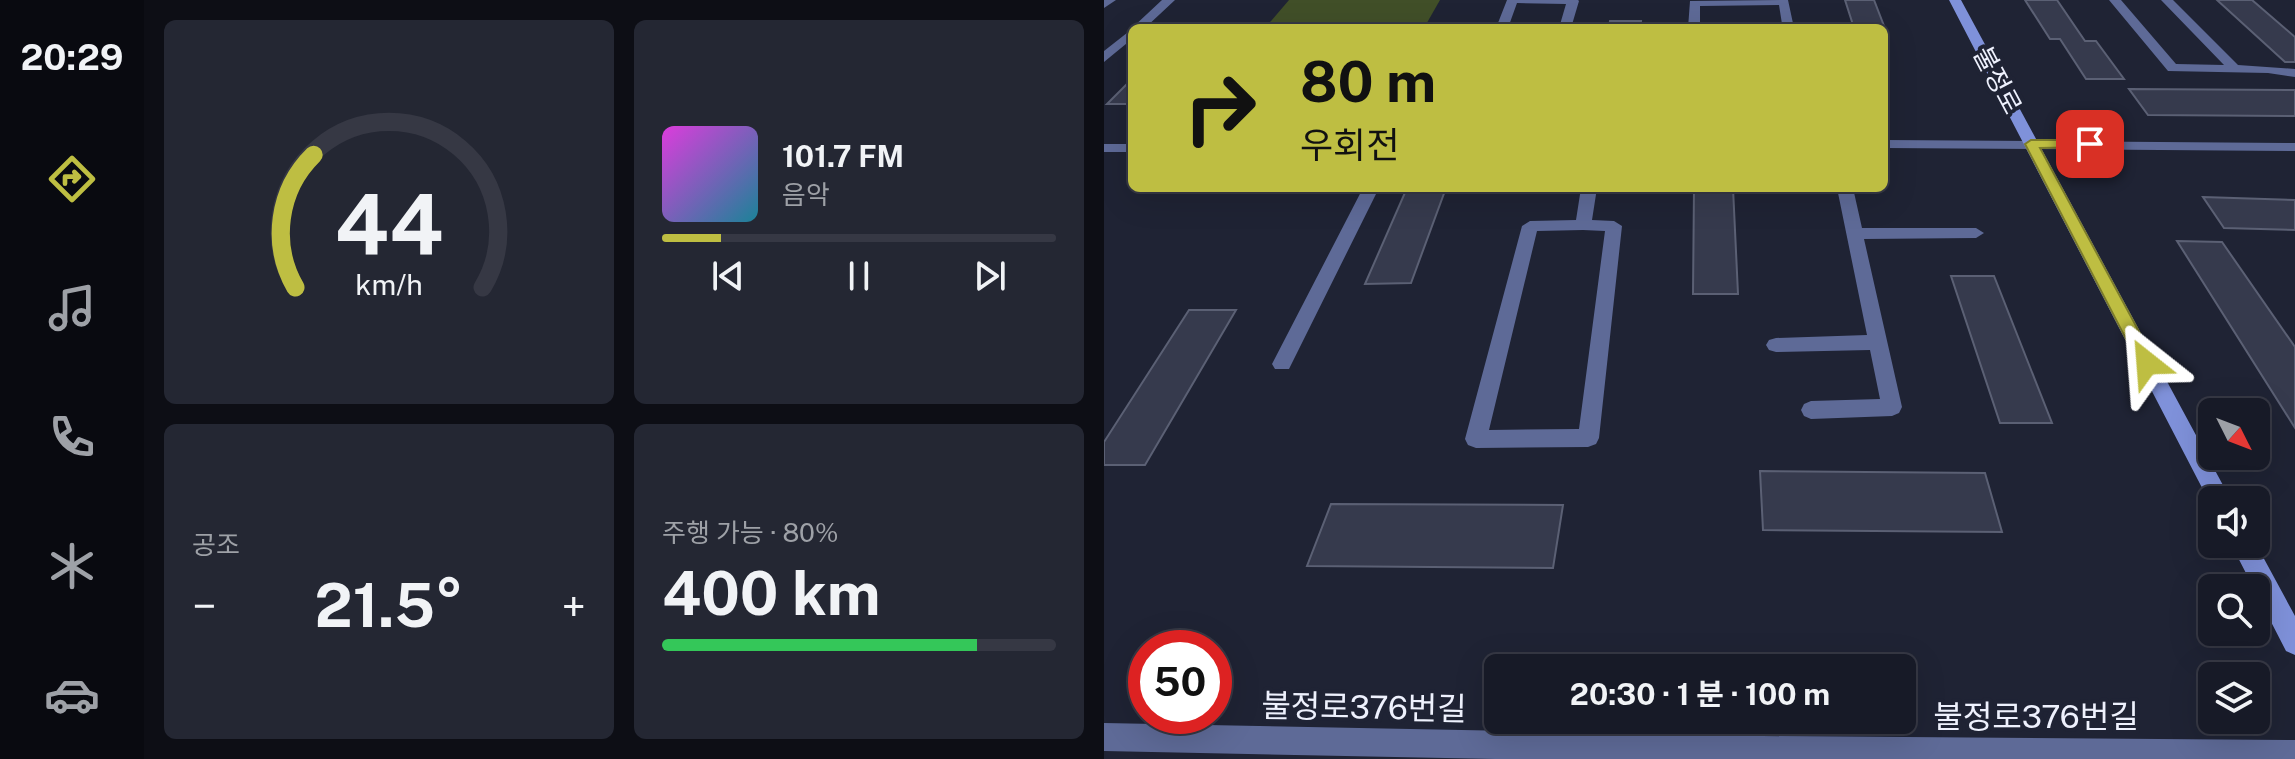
<!DOCTYPE html>
<html lang="ko">
<meta charset="utf-8">
<style>
:root{--surface:#171a27;--page:#242733;--text:#f1f3f6;--muted:#9ea1a7;--line:#363844;--accent:#bebe42}
body{margin:0;font-family:"Public Sans","Noto Sans KR",sans-serif;background:var(--page);color:var(--text);height:100vh;display:flex;flex-direction:column;font-size:30px;white-space:nowrap}
*{box-sizing:border-box;margin:0}
p{font-size:26px;color:var(--muted)}
.icon{flex:none;width:44px;height:44px;fill:none;stroke:currentColor;stroke-width:2;stroke-linecap:round;stroke-linejoin:round}
.map{position:relative;flex:1;overflow:hidden}
.side{display:flex;flex-direction:column;gap:20px;padding:20px;background:#0d0e15;width:960px}
.side>*{flex:none}
.guide{position:absolute;left:24px;top:24px;width:760px;height:168px;border-radius:12px;box-shadow:0 8px 32px #0002,0 0 0 2px var(--line);background:#bebe42;color:#111;overflow:hidden}
.needle{width:52px;rotate:132deg}
.tools{position:absolute;left:1094px;top:398px;display:grid;gap:16px}
.tools a{display:grid;place-items:center;width:72px;height:72px;border-radius:12px;background:var(--surface);box-shadow:0 8px 32px #0002,0 0 0 2px var(--line);font-size:40px}
.speed{position:absolute;left:24px;top:630px;display:flex;gap:16px;font-size:40px;font-weight:700;text-align:center}
.speed>*{display:grid;place-content:center;width:104px;height:104px;border-radius:50%;background:var(--surface);box-shadow:0 8px 32px #0002,0 0 0 2px var(--line);line-height:1}
.speed .limit{border:12px solid #d22;background:#fff;color:#111}
.pin{position:absolute;display:grid;place-items:center;width:68px;height:68px;color:#fff;margin:-34px;border-radius:16px;box-shadow:0 4px 12px #0006}
.me{position:absolute;width:88px;margin:-44px;rotate:332deg;stroke-linejoin:round;filter:drop-shadow(0 0 6px #0008)}
.turn{display:flex;align-items:center;gap:28px;height:168px;padding:0 40px;font-size:36px}
.turn .icon{width:104px;height:104px;stroke-width:2.5}
.turn b{display:block;font-size:56px;line-height:68px}
.big{font-size:60px;font-weight:700;line-height:1.1}
.side .widget{flex:1;display:flex;flex-direction:column;justify-content:center;gap:12px;min-width:0;padding:0 28px;border-radius:12px;background:var(--page)}
.side .dial{align-items:center;gap:0}
.dial svg{height:208px;overflow:visible;fill:none;stroke:var(--line);stroke-width:7;stroke-linecap:round;text-anchor:middle}
.dial text{fill:var(--text);stroke:none}
.song{display:flex;align-items:center;gap:24px}
.cover{width:96px;height:96px;border-radius:12px;background:linear-gradient(135deg,hsl(300 70% 55%),hsl(190 70% 35%))}
.played{height:8px;border-radius:4px;background:linear-gradient(90deg,var(--accent) 15%,var(--line) 15%)}
.keys{display:flex;justify-content:space-around;direction:ltr}
.heat{display:flex;justify-content:space-between;align-items:center;font-size:44px;direction:ltr}
.charge{height:12px;border-radius:6px;background:linear-gradient(90deg,#34c759 80%,var(--line) 0)}
.side .tiles{flex:1;display:grid;gap:20px;grid-template-columns:repeat(2,1fr)}
.trip{position:absolute;left:380px;top:654px;width:432px;height:80px;border-radius:12px;background:var(--surface);box-shadow:0 8px 32px #0002,0 0 0 2px var(--line);font-weight:700;line-height:80px;text-align:center}
main{display:flex;flex:1;min-height:0}
.dock{display:flex;flex-direction:column;width:144px;justify-content:space-around;align-items:center;background:#090a10;color:var(--muted)}
.dock .icon{width:56px;height:56px}
.dock .on{color:var(--accent)}
.dock b{font-size:36px;color:var(--text)}
.map>svg:first-child{display:block}
.green{fill:#414f28}
.building{fill:#363a4d;stroke:#5b6074;stroke-width:2}
.lines{fill:none;stroke-linecap:round;stroke-linejoin:round}
.service{fill:#5e6a97;fill-rule:evenodd}
.minor{fill:#5e6a97;fill-rule:evenodd}
.secondary{fill:#7f91da;fill-rule:evenodd}
.route{fill:#bebe42;stroke:#7c7c2b;stroke-width:2}
.labels{text-anchor:middle;dominant-baseline:central;stroke-width:8;stroke-linejoin:round;paint-order:stroke}
.street-label{font-size:26px;fill:#eef1fd;stroke:#1f2334}
.near-street-label{font-size:32px;fill:#eef1fd;stroke:#1f2334}
</style>
<main>
<nav class="dock">
<b>20:29</b>
<svg class="icon on" aria-label="directions" viewBox="0 0 24 24"><path d="M12 3l9 9-9 9-9-9zM9 14v-3h6M13 9l2 2-2 2"/></svg>
<svg class="icon" aria-label="music" viewBox="0 0 24 24"><path d="M9 18V5l10-2v13"/><circle cx="6" cy="18" r="3"/><circle cx="16" cy="16" r="3"/></svg>
<svg class="icon" aria-label="phone" viewBox="0 0 24 24"><path d="M5 4h4l2 5-3 2q2 4 5 5l2-3 5 2v4C11 20 4 13 5 4z"/></svg>
<svg class="icon" aria-label="climate" viewBox="0 0 24 24"><path d="M12 3v18M4 7l16 10M4 17L20 7"/></svg>
<svg class="icon" aria-label="car" viewBox="0 0 24 24"><path d="M5 17H2v-5l4-1 3-4h7l3 4 3 1v5h-3M9 17h6M6 11h13"/><circle cx="7" cy="17" r="2"/><circle cx="17" cy="17" r="2"/></svg>
</nav>
<section class="side">
<div class="tiles">
<div class="widget dial"><svg viewBox="0 0 100 80">
<path d="M14 69A42 42 0 1 1 86 69"/>
<path d="M14 69A42 42 0 0 1 21 18" stroke="#bebe42"/>
<text x="50" y="56" font-size="32" font-weight="700">44</text>
<text x="50" y="72" font-size="11">km/h</text>
</svg></div>
<div class="widget">
<div class="song"><i class="cover"></i><div><b>101.7 FM</b><p>음악</p></div></div>
<div class="played"></div>
<div class="keys"><svg class="icon" aria-label="previous" viewBox="0 0 24 24"><path d="M18 5L8 12l10 7zM5 5v14"/></svg><svg class="icon" aria-label="pause" viewBox="0 0 24 24"><path d="M8 5v14M16 5v14"/></svg><svg class="icon" aria-label="next" viewBox="0 0 24 24"><path d="M6 5l10 7-10 7zM19 5v14"/></svg></div>
</div>
<div class="widget"><p>공조</p>
<div class="heat"><a>−</a><b class="big">21.5°</b><a>+</a></div>
</div>
<div class="widget"><p>주행 가능 · 80%</p><b class="big">400 km</b><div class="charge"></div></div>
</div>
</section>
<div class="map">
<svg width="1191" height="759" viewBox="0 0 1191 759">
<rect width="100%" height="100%" fill="#1f2334"/>
<!-- green -->
<path class="green" d="M185,0h151l-16,28h-159z"/>
<!-- building -->
<path class="building" d="M741,0h29l12,31 -2,-3h-30z
M921,0h32l28,41h11l28,38h-38l-26,-40h-10z
M1113,0h35l43,37v25h-10z
M506,21h31l-1,7h-31z
M28,79v25h-25z
M1025,89l166,1v26l-147,-1z
M303,188h39l-35,95 -46,1z
M590,188h39l5,106h-45z
M1099,197l92,3v30l-71,-2z
M1073,241l45,1 73,105v81z
M847,276h43l58,147h-52z
M85,310h47l-91,155h-41v-23z
M656,471l225,2 17,59 -239,-2z
M227,504l232,1 -10,63 -246,-2z"/>
<g class="lines">
<!-- service -->
<path class="service" d="M0,0h12l-12,8z
M58,0h13l-30,28h-13z
M403,0h71l1,1 -8,27h-12l7,-24 -49,-1 -9,25h-12z
M684,0l6,28h-31l19,-4 -3,-19 -79,1v22h-12l2,-27z
M1005,0h12l55,64 48,1 -63,-65h12l65,65 57,4v8l-27,-4 -100,-2z
M28,29v10l-28,23v-11z
M780,140l411,3v8l-411,-3z
M0,144h28v8h-28z
M259,188h16l-90,181h-14l-3,-5z
M477,188h16l-5,32 22,1 8,5 -23,212 -3,6 -8,3 -112,1 -8,-3 -3,-6 57,-213 8,-5 46,-1zM479,230l22,1 -26,198 -90,1 48,-199z
M733,188h16l9,40h114l8,5 -8,5 -112,1 38,168 -3,6 -7,3 -81,3 -7,-3 -3,-6 3,-6 7,-3 69,-2 -10,-49 -94,2 -7,-2 -3,-5 3,-5 7,-2 91,-3z"/>
<!-- minor -->
<path class="minor" d="M0,723l658,13 533,4v19h-800l-391,-8z"/>
<!-- secondary -->
<path class="secondary" d="M845,0h12l270,500h-19v7z
M1127,544h25l39,72v39l-9,-4z"/>
</g>
<!-- route -->
<path class="route" d="M986,140l7,4 -2,3 -55,1 116,215 -9,7 -6,-2 -116,-224 6,-4z"/>
<g class="labels">
<!-- street labels -->
<g class="street-label">
<text transform="translate(894 80) rotate(62)">불정로</text>
</g>
<!-- near-street labels -->
<g class="near-street-label">
<text transform="translate(260 707) rotate(1)">불정로376번길</text>
<text x="932" y="716">불정로376번길</text>
</g>
</g>
</svg>
<div class="tools">
<a><svg class="needle" viewBox="-14 -14 28 28"><path d="M0-13l5 13h-10z" fill="#e53935"/><path d="M0 13l5-13h-10z" fill="#9ea1a7"/></svg></a>
<a><svg class="icon" aria-label="sound" viewBox="0 0 24 24"><path d="M4 9h4l5-4v14l-5-4H4zM17 9q2 3 0 6"/></svg></a>
<a><svg class="icon" aria-label="search" viewBox="0 0 24 24"><circle cx="10" cy="10" r="6"/><path d="M15 15l6 6"/></svg></a>
<a><svg class="icon" aria-label="layers" viewBox="0 0 24 24"><path d="M12 4l9 5-9 5-9-5zM3 14l9 5 9-5"/></svg></a>
</div>
<div class="speed"><div class="limit">50</div></div>
<div class="pin" style="left:986px;top:144px;background:#d93025"><svg class="icon" aria-label="arrive" viewBox="0 0 24 24"><path d="M6 21V4h12l-3 4 3 4H6"/></svg></div>
<svg class="me" style="left:1043px;top:363px" viewBox="-20 -20 40 40"><path d="M0-17L14 15 0 8-14 15z" fill="#bebe42" stroke="#fff" stroke-width="4"/></svg>
<div class="trip">20:30 · 1 분 · 100 m</div>
<div class="guide">
<div class="turn"><svg class="icon" aria-label="right" viewBox="0 0 24 24"><path d="M7 20v-9h11M14 6l5 5-5 5"/></svg><div><b>80 m</b>우회전</div></div>
</div>
</div>
</main>
